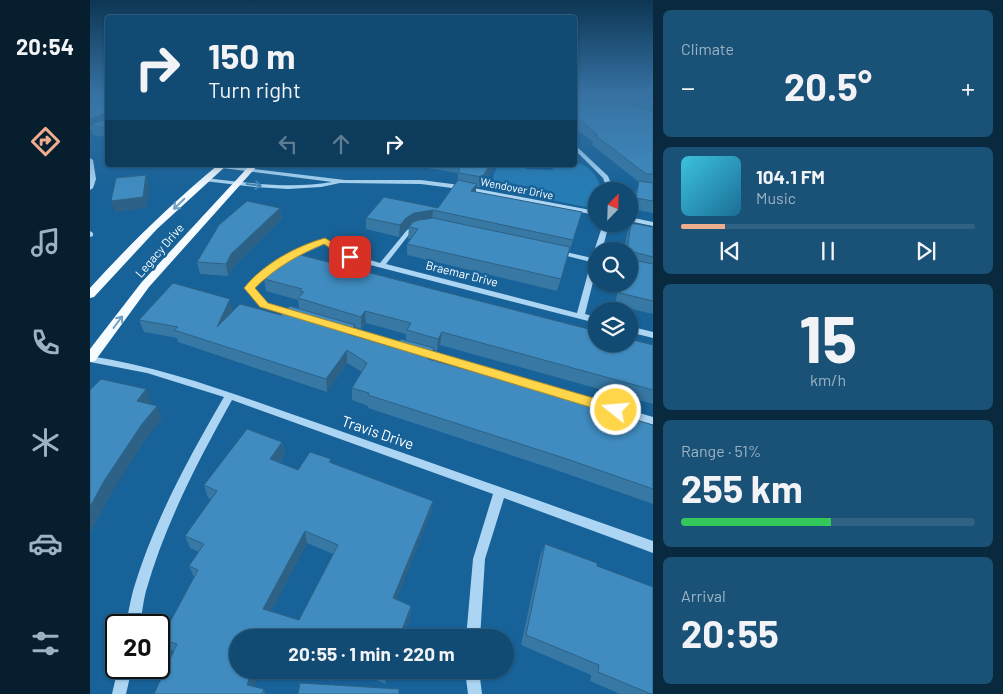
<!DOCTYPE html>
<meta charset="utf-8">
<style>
:root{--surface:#114a72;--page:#1a5177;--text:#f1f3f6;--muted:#9cb3c4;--line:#306284;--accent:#eead8d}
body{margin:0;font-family:Barlow,sans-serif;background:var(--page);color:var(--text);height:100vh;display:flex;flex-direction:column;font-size:19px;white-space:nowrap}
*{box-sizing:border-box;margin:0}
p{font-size:16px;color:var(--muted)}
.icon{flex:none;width:28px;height:28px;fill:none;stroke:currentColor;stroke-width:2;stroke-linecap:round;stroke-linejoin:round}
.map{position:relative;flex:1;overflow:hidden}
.panel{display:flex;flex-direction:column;gap:10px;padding:10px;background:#09293f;width:350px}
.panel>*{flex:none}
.banner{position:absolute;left:15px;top:15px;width:472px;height:152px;border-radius:5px;box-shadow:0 1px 4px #0004,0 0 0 1px var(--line);background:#114a72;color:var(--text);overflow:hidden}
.needle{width:32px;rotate:23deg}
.controls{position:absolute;left:498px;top:182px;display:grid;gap:10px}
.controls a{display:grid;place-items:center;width:50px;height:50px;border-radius:50%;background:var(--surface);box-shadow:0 1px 4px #0004,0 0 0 1px var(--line);font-size:25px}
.speed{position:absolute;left:15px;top:614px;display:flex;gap:10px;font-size:25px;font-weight:700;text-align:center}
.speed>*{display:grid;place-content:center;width:65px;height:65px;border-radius:50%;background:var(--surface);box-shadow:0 1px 4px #0004,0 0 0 1px var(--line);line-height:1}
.speed .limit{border:2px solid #111;border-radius:8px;background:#fff;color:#111}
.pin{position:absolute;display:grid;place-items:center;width:42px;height:42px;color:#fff;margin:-21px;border-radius:10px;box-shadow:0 2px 8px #0006}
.me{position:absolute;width:55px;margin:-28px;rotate:287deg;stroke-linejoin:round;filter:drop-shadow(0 0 4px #0008)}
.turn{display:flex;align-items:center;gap:18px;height:105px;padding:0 20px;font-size:22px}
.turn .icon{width:65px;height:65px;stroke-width:2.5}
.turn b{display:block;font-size:35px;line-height:42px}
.lanes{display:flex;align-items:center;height:48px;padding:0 20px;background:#0003;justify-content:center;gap:25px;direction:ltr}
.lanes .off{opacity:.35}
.big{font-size:38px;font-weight:700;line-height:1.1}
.panel .card{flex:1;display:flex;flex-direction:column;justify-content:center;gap:8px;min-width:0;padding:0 18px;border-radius:8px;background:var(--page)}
.panel .dial{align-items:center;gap:0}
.dial b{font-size:65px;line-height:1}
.song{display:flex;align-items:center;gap:15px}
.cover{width:60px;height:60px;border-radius:8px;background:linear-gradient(135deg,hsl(190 70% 55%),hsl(200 70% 35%))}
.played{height:5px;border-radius:2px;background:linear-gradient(90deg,var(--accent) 15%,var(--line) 15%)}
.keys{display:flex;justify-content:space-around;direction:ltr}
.heat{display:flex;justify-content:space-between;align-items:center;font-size:28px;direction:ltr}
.charge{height:8px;border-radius:4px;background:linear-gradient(90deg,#34c759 51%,var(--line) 0)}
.trip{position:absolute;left:139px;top:629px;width:285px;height:50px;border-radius:25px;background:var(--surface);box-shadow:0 1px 4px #0004,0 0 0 1px var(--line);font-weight:700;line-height:50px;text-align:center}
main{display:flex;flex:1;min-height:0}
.tabs{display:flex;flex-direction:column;width:90px;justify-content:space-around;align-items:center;background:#071e2e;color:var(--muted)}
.tabs .icon{width:35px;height:35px}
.tabs .on{color:var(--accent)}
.tabs b{font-size:22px;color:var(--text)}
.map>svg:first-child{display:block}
.green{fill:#267cb5}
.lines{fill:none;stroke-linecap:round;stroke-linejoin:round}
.minor{fill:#abd5f2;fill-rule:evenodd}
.major{fill:#f5fbff;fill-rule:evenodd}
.wall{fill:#3778a5;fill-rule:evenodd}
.shaded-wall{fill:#2d6286}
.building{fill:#408cc0;stroke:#2d6286;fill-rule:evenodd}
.oneway{stroke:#4384b3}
.oneway2{stroke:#709fc1}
.route{fill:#ffd54a;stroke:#a68a30}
.labels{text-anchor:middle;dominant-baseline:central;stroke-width:5;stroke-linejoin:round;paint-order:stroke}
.far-street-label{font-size:11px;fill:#fff;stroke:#176298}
.street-label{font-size:12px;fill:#fff;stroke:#176298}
.near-street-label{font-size:15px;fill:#fff;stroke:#176298}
</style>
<main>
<nav class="tabs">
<b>20:54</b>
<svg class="icon on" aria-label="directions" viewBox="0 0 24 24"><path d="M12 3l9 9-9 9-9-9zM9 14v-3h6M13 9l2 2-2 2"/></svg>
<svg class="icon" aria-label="music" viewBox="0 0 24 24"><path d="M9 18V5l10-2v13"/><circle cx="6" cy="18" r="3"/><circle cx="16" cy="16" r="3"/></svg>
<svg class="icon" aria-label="phone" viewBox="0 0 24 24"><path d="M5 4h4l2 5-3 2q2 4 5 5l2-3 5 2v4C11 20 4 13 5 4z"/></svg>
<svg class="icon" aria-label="climate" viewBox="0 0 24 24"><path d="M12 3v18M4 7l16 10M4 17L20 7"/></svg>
<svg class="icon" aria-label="car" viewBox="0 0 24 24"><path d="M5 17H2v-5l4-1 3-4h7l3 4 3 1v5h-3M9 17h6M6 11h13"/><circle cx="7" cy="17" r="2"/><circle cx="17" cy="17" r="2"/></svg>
<svg class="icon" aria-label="filters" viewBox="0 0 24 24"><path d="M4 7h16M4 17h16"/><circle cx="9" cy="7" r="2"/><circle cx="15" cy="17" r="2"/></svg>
</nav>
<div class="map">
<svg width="563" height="694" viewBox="0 0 563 694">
<rect width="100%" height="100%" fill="#176298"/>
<!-- green -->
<path class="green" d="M485,163c14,1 24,14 26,28h-5v16l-5,1 -101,-20 7,-23h29v4l27,1 -1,-5h23z"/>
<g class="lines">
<!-- minor -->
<path class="minor" d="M485,145l33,31 6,15h-6l-5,-13 -28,-28z
M0,158l3,2 3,19 -3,9 -3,2z
M130,165l125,15h76l31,4 144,27v4l-144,-27 -31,-4 -81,-1 -19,4 -33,2 -33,-2 -51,-6v-2l2,-1c42,5 84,11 126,4l-110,-14 -2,-1z
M539,217l24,5v4l-24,-5z
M513,224h6l-7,27h-6v2l-2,-2z
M327,225l3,2 -9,5 -25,32 191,49 14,-51 -36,-9 -2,-1 4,-2 35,8 4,-2v14l-11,44 11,3v6l-249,-64 -22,-15c-27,11 -51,25 -72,44l14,15 31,9 1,2 -1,2 -3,1 -34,-10 -16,-19c20,-22 52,-40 80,-49l28,16 27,8 27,-33z
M0,231l3,2v3l-3,1z
M256,326l65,20 1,2 -4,3 -65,-20 -1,-2z
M539,326l24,6v6l-24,-6z
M332,349l231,68v8l-234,-71 -1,-2z
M0,356c83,13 160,44 239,71 109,38 216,76 324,114v12l-149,-55 -19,61 -5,79h-14l7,-79 20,-65 -261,-94c-34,61 -67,124 -86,191 -3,11 -4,23 -6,34h-14c2,-11 4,-23 7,-34 20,-68 55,-132 91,-194l-77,-24 -57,-11z
M28,668h14l-6,26h-14z
M375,670h14l3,24h-14z"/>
<!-- major -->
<path class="major" d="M128,165h9l-70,64 -63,68 -4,1v-10c40,-44 82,-85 128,-123z
M160,165h8l-109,122 -54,74 -5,1v-13l51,-66z"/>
</g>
<!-- wall -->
<path class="wall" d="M485,92l70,7h8v114l-21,-4 4,-18 3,-9 -47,-37 1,-3 -18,-14z
M0,94l18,34v9l-15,-2 -2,-6h-1z
M60,165h34l-1,3z
M319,165h86l-15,22h-4v5l106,20 -25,79 -150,-36v-11l4,-5h-3l1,-12 -3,2 -7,8 -33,-8v-11l72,-10 20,-28v-7z
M190,208l2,11 -48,47 -6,10 -28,-2 -3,-12z
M541,223l22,4v87l-38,-9 4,-21h10v-33h-5l3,-17z
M174,279l389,66v59l-213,-59 -3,6 -3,-1 -1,10 220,65v79l-94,-33 -191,-63v-2l-16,-6v-12l10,-16 -15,-9 -20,29 -149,-50 -1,-4 -33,-6 -5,-12 94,-9 48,4 18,-7 -1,-8 -32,-9zM276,323l40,11v6l-10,8 -41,-12v-9l6,2z
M192,442l3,12 -6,9 19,7 33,-7 102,38 -2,12 -35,87 15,6 -1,11 -172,21 16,49 10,2 1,5h-111l20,-43 -6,-2 -7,-10 33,-62 -5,-11 10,-14 -9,-4 -5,-12 26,-37 -3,-1 -4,-13zM217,543l26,11 -34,66 -28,-9z
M455,544l52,22 56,128h-33l-30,-13 1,-6 -70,-30 19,-89z
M221,670h26l-5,11z
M266,670h34l-5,14z"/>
<!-- shaded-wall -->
<path class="shaded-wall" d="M16,113l2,10 -18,2v-6z
M400,165h5l-15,22 2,-10z
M56,175l3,11 -3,22 -31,4 -4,-11z
M387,184l-2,10 -4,-3z
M190,208l2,11 -48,47 -6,10 -2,-12 5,-10z
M343,210l-1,11 -19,3 -7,5 -7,8 1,-12 6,-7 8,-5z
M140,299l3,12 -16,16z
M275,311l1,12 -5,6v-12z
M265,325v12l-7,-3z
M352,332l-2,13 -3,6 1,-12z
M344,348l-2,13 -4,-2z
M257,350v13l-20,29 -1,-13z
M56,389l5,13 -9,12 -5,-13z
M67,406l5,13 -15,18 -36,57 -21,40v-27l14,-26 38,-57z
M192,442l3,12 -12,18 -3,-13z
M343,501l-2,12 -38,96v-11z
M215,531l2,12 -40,77 -4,-11z
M321,606l-1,11 -8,21h-3z
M162,670h8l-9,24 -4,-9z
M242,670h5l-5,11 -1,-10z
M297,670h3l-5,14v-10z"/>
<!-- building -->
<path class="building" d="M5,92h13v36l-18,-3 16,-6v-6l-16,6v-25z
M485,92h63l7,7h8v6l-16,-6 -30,-4 -30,1 -2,2 2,4 50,1 26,8v63h-7l-51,-39h3l-23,-19z
M369,165h31l-8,12 -23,-4z
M56,175l-3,22 -32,4 5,-23z
M368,180l19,4 -6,7 111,21 -9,28 -140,-30 -19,3 -8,5 -6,7 -34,-7 18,-21 54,11z
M549,181l14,2v18l-17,-3z
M157,201l33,7 -49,46 -5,10 -29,-2 22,-37z
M343,218l137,29 -9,32 -154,-35 11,-15 -9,-2 4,-5 6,-2z
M541,223l22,4v30l-19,-5 -2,2 1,6 20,4v37l-33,-8 1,-9h8v-33h-2z
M199,253h4l303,78v13h33v-5l24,6v45l-211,-58 -4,7 -31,-9 4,-7 -46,-12 -4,6 -63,-19 6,-6 -4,-1 2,-2 -38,-10z
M83,283l57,16 -13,28 23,-23 41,11 9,-9 65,19 -7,9 48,14 5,-9 33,9 -6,11 138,38 50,17 37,11v64l-89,-31 -196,-63 1,-2 -17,-5 15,-25 -20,-13 -21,29 -152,-49 4,-3 -39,-7z
M11,379l45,10 -9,12 20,5 -15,18 -38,57 -14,26v-117z
M157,429l35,13 -12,17 28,11 12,-18 21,7 -2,3 104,39 -40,97 18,8 -12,32h-161v32h14l-5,15 17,4 -2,5h-108l23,-50 -16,-5 37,-69 -9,-4 15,-22 -19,-8 32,-45 -13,-6zM215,531l33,14 -39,75 -36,-11z
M455,544l52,19v3l56,21v107h-2l-53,-22 1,-7 -73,-30z
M286,670h11l-2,4z
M210,683l99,6v5h-101z"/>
<!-- one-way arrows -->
<defs><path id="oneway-shaft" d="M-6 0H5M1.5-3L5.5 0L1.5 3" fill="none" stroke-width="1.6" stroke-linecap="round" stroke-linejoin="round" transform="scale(1.25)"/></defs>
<use class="oneway" href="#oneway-shaft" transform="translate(164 185) rotate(7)"/>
<g class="oneway2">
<use href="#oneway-shaft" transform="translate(89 204) rotate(136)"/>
<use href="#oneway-shaft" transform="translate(28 322) rotate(-53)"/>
</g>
<!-- sky -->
<linearGradient id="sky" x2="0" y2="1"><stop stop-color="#0d3654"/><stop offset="0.49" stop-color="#3671a2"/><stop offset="1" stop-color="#3671a2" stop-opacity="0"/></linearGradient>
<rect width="563" height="189" fill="url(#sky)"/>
<!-- route -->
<path class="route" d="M235,238l28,17v4h-7l-22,-15c-26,11 -49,24 -69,44l13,15 353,103 1,4 -1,3 -5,2 -356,-108 -16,-19c19,-24 52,-42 81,-50z"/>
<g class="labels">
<!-- far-street labels -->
<g class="far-street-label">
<text transform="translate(427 188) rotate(11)">Wendover Drive</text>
</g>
<!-- street labels -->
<g class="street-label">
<text transform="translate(69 250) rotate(-49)">Legacy Drive</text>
<text transform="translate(372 273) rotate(14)">Braemar Drive</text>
</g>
<!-- near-street labels -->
<g class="near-street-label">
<text transform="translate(288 432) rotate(19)">Travis Drive</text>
</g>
</g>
</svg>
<div class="controls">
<a><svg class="needle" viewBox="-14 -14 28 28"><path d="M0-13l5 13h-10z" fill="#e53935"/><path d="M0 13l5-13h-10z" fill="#9cb3c4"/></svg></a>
<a><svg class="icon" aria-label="search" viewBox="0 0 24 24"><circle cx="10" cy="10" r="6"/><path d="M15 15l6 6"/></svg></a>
<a><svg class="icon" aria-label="layers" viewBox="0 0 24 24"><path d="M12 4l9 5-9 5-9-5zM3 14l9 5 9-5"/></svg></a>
</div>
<div class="speed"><div class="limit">20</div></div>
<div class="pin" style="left:260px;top:257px;background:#d93025"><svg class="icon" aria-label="arrive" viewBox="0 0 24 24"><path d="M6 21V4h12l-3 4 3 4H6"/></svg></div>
<svg class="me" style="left:526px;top:410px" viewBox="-20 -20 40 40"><circle r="17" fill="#ffd54a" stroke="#fff" stroke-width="3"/><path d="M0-11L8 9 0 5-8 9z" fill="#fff"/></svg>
<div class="trip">20:55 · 1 min · 220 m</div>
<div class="banner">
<div class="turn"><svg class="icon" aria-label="right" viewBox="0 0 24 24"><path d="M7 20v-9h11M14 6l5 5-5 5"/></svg><div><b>150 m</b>Turn right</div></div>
<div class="lanes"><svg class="icon off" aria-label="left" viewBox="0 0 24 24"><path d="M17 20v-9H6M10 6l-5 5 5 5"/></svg><svg class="icon off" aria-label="ahead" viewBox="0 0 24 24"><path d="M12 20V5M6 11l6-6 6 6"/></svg><svg class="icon" aria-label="right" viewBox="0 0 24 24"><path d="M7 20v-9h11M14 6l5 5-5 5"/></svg></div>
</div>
</div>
<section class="panel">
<div class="card"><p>Climate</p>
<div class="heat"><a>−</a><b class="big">20.5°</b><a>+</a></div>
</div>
<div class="card">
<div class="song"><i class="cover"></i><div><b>104.1 FM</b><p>Music</p></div></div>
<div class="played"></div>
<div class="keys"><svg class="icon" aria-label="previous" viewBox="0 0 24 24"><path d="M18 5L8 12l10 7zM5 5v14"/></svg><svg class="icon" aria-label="pause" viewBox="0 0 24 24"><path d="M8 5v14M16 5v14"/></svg><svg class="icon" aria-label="next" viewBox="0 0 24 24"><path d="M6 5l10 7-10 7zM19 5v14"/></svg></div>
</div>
<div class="card dial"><b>15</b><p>km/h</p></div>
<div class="card"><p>Range · 51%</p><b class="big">255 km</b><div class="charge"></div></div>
<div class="card"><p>Arrival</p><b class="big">20:55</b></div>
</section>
</main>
